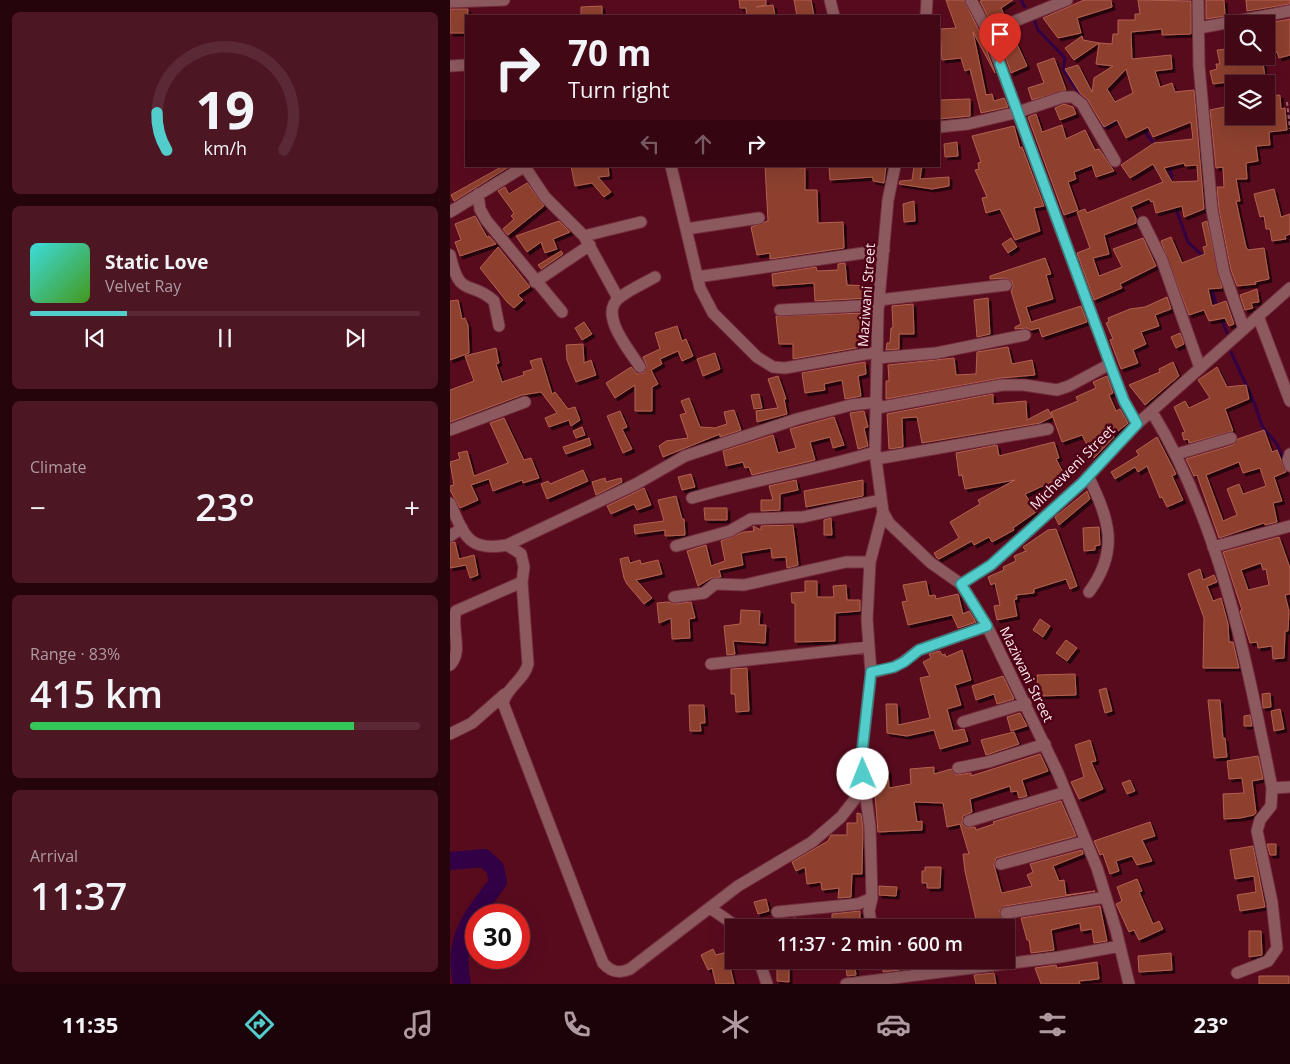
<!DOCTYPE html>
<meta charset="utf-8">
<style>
:root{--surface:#430816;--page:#4d1623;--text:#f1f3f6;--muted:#af9aa1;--line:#5b2935;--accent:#53cdcb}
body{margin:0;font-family:"Open Sans",sans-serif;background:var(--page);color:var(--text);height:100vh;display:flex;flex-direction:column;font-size:19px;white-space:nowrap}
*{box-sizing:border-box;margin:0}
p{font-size:16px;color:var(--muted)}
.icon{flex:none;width:28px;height:28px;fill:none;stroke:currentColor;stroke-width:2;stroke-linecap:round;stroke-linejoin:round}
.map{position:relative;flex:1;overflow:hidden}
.details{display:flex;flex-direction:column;gap:12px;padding:12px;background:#25040c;width:450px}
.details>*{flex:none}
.top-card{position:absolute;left:15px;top:15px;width:475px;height:152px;border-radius:0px;box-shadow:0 5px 20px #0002,0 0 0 1px var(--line);background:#430816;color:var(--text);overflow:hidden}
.buttons{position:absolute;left:775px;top:15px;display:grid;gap:10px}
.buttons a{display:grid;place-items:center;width:50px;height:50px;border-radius:0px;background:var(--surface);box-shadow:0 5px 20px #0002,0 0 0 1px var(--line);font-size:25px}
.speed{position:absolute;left:15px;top:904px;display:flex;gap:10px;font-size:25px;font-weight:700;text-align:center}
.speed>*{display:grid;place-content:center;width:65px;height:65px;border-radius:50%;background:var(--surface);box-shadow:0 5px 20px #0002,0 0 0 1px var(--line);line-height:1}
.speed .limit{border:8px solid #d22;background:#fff;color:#111}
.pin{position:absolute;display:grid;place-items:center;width:42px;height:42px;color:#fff;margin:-51px -21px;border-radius:50% 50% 50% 0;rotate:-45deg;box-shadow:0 0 5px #0007}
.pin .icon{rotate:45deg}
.me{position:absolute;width:55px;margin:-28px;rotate:359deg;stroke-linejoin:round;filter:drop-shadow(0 0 4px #0008)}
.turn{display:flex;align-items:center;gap:18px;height:105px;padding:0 20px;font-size:22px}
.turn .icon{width:65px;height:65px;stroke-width:2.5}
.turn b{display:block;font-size:35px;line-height:42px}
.lanes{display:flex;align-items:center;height:48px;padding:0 20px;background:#0003;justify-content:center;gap:25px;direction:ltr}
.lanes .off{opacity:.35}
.big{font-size:38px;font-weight:600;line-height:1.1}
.details .widget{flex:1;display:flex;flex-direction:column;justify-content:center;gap:8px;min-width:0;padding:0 18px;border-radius:8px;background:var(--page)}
.details .dial{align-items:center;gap:0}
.dial svg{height:130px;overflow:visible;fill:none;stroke:var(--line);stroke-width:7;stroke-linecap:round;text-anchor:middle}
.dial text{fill:var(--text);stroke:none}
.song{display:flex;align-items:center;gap:15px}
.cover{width:60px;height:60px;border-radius:8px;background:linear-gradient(135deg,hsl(180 70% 55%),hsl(100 70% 35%))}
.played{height:5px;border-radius:2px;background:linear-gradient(90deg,var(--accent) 25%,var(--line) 25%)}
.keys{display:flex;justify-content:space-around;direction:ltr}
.heat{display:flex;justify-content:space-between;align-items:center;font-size:28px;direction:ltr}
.charge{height:8px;border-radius:4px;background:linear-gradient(90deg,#34c759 83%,var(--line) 0)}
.trip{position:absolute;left:275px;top:919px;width:290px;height:50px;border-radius:0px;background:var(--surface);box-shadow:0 5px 20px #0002,0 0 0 1px var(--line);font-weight:600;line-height:50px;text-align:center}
.menu{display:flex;height:80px;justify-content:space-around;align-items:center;background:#1b0309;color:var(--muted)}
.menu .icon{width:35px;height:35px}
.menu .current{color:var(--accent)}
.menu b{font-size:22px;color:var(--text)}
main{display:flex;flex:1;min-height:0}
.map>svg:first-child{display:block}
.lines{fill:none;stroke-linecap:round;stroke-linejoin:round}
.stream{stroke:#320045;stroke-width:3}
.river{stroke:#320045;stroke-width:18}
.building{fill:#8d3f2f;stroke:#b36150;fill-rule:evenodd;filter:url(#shadow)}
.minor-casing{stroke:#732e3e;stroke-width:13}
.path{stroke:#98616d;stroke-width:2;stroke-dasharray:4 2.5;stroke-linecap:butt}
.minor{stroke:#8c595e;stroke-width:11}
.route-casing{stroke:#368584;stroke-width:12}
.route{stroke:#53cdcb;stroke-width:9}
.labels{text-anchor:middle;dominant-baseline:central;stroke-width:5;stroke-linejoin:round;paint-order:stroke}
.street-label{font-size:14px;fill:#fce8e9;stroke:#4d0015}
</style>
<main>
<section class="details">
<div class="widget dial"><svg viewBox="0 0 100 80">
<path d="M14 69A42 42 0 1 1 86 69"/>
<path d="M14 69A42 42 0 0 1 8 46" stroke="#53cdcb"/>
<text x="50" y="56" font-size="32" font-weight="700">19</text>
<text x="50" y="72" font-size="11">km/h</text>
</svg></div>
<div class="widget">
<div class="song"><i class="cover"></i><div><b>Static Love</b><p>Velvet Ray</p></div></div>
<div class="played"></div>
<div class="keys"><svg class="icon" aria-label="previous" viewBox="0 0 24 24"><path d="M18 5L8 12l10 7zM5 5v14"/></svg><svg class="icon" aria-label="pause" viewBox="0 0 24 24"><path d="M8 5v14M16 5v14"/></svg><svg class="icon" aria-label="next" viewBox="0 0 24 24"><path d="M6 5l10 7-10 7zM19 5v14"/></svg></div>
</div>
<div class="widget"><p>Climate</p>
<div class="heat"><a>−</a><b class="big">23°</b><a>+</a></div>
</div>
<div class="widget"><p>Range · 83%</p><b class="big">415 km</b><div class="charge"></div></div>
<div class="widget"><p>Arrival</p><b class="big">11:37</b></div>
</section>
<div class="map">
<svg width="840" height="984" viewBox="0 0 840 984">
<defs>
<filter id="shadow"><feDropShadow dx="3" dy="3" stdDeviation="0" flood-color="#0009"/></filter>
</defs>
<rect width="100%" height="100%" fill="#590b1e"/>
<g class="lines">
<!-- stream -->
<path class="stream" d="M571,0l4,7
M584,19l4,11 27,28 -2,11 20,31
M648,121l5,7 16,-8
M691,127l15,19
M718,163l4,13 -2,8
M725,206l13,36 16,15
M761,286l6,21
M770,315l7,18
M781,352l23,50 8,24 15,18 7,17"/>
<!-- river -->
<path class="river" d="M0,861l34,-3 11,10 3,14c-26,35 -46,56 -36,102"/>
</g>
<!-- building -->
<path class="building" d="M289,0h27v5l-10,2 17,-2 2,11h-28l-1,-8h-6z
M344,0h17l3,16h-17z
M496,0h18l17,35 14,38 -22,-41 13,63 6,-1 2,7 10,-3 4,9 -27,6 -11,-44 -5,2 -4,-13 -19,2 -2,-31 16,-1z
M534,0h29l-12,8 4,9 -14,6 -11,-22z
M634,0h27l1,7 -35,11 4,15 -23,5 -15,-20z
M688,0l53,1v33l-29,1v-6l-31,3 1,27 39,-4 1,14 -17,2 5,16 12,-4 3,9 19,-2 10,119 -20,8 -2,-11 -26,7 -3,-12 -2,1 -2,-3 -18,8 5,11v5l-32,12 5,19 -16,4 6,18 23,-9 -9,-18 30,-11 13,28 -36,18 2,4 -28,12 -17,-47 13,-5 -13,-36 8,-3 2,4 76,-31 -10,-18 -23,14 -9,-13 33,-22 39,-4 -2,-17 -38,15 -5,-10 -22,11 -9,-18 -13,7 -16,-27 -8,-7 -15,-24 13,-4 14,27 2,-14 19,-12 -17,-2 3,-21 13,1 1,-10h5v-14h17v-6h5zM676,69l7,24 -18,9 -8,-13zM734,163l1,3 12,-1 1,16 -26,1 -8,-14z
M756,0h18l1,16 -19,3z
M796,0h44v4l-43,7z
M152,6v10h-21v-9z
M0,9h18l-2,24h-16z
M840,19v36l-11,3 -2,-6 -11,3v-31h-3z
M561,31l16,35 -16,7 -13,-37z
M632,36l1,4 16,3 -25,17 -9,-12z
M777,49l1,7h34l3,21 -52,7 -3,-13 7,-2 -1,-5h4l-3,-14z
M604,58l12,32 -34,10 -4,-12 16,-5 -7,-19z
M830,95l1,14 4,-1 2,22 -18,2 1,13 -14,1 2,15 -12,2 1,16h-11l4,22h-4l10,46 2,3 16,-2 5,31 -14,3 1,2 -19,2 -6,-16 -12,-61 -2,-22h7l-1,-20 -7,1 -6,-58 24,-5v16l32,-5v-5l4,-1 -2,-14z
M520,99v17l-31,3v-19z
M614,104l9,3 3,7 -16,6 -5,-12z
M586,114l6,18 20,-7 4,14 19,-9 10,20 4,-1 15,22 -18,6 -4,-12 -18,7 2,7 -8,3 10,28 -14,5 -36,-98z
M564,126l6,22 2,-1 22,59 -10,2 6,23 -25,9 -15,-31 -14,4 -4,-15 5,-1 -12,-27 4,-1 -1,-6 3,-1 -9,-26z
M507,142l1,14 -13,1 -1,-13z
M53,166h7l-56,35 -3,-6z
M121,166h37l1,10 -11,1 13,15 -7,5 -12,-14 -17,3z
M315,166l40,2v22h12l1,33 25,-1 1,26 -74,11v-6l-13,2 -6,-28 17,-6z
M379,166h57l-2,17 -11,-2v-4l-43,3z
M464,166h8l-2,13 29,-2v9l-17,3 -33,-5 1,-3 12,-1z
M77,183l17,23 -36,29 -5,-6 11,-10 -3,-3 3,-3 -16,-22 7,-4 4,7z
M824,189l7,28 9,-3v20l-5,2 1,3 -14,2 -2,-12h-4l-2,-13 -4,1 -6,-23z
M464,201l1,20 -11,1 -1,-18z
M25,216l12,21 2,-1 7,8 -36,12 -5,-14 6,-2 -6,-16z
M109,221l11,11 -17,7 4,10 -12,4 -4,-11 -14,10 -11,-16z
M757,221l15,67 -14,1 4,17 14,-5 8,23 -5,2 -4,-8 -16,3 -5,-11 -15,5 -28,-74 10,-4 11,26 23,-9 -2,-7 4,-1 -5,-23z
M561,238l6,9 -9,6 -6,-9z
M48,247l32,40 -12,8 5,5 -9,8 -7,-6 -27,-34z
M111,251l2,3 -22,15 -3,-4z
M595,258l6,16 -5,1 7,24 -27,8 5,15 50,-16 6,16 -45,15 -3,-9 -8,2 -4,-2 -12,1v-2l6,-3 -10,-33 2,-4 -1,-6 -6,-3 -16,1v-3z
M395,263l2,22 23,1 -1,12 -54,3 -1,-18 -41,3 -1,-12 44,-7 1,4 21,-1v-6z
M807,289l2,13 -8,1 2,5 -8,2 -5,-15z
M717,297l4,12 -16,6 4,11 -18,6 5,12 -13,6 5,13 -17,6 -11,-29 3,-1 -7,-16 3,-1 -1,-4 22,-9 15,-2z
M538,298l2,36 -13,3 -3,-37z
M8,300l4,19 3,-1 3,7 1,28 -19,7v-59z
M463,304l1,30h-15v15l-13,1 1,-7h3l1,-15h2l-1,-22z
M417,313v33l-74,13v-15h-14l-3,-28z
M134,322l8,12 -10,6 -7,-12z
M227,326l5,15 4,-2 7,17 -11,5 -4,-10 -18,8 2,5 -11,6 7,14 -6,3v24h-17v-26l-20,13 -9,-15 25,-16 6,7 7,-1 3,-7 -4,-9 17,-8 -5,-16z
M730,333l4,11 -8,4 -5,-11z
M133,344l1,19 7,-3 5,15 -20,7 -9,-22 -1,-15z
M558,347l4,17 20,-4 3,15 -34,3 -115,21v-18h3l-1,-16 66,-7 2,17 20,-1 1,-22z
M46,348l3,15 -3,1 6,18 22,-7 -1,-3 10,-3 -3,-8 11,-3 11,36 3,-2 13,17 7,-2 5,13 -9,6 -2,-6 -20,7 -4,-9 12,-5 -16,-21 -19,3 -72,27v-32l24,-9 -9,-25z
M265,353l5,16 -17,7 -6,-17z
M415,362l1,12 -8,2 3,20 -16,3 -3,-19 -18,4 1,6 -20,3 -3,-20z
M723,362l6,14 -34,29 -16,-20 31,-13 -1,-3z
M767,367l10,20 19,-2 3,14 -24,10 8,22 -44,12 -1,-4 -4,1 -2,-7 3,-1 -11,-25 11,-6 4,7 21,-10 -12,-18z
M328,376l8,23h-2l3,15 -30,8 -1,-11 22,-3 -10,-29z
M657,376l6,17 -4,2 7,16 4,-2 8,14 -15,12 1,2 -20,21 -12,-23 -20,7 -11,-30 27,-11 -2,-4 20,-9 -3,-6z
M309,394l3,14 -8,1 -3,-14z
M543,394v10l33,-3 1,19 21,-11 4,8 -12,6 -118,20 -5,-26 -15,1 1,29 -14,2 -2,-35z
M239,398l11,29 15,1 12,-4 -3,-12 10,-2 7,20 -21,7v-3l-57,23 -4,-11 7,-5 22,-3 -8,-23 6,-2 -5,-12z
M170,411l7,16 -5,2 10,20 -9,4 -16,-37z
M414,411l4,16 -4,1 4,18 -10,3 -8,-36z
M384,417l10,28 -11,3 -3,-11 -20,5 5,18 -63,15 -3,-8 -4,1 -2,-6 -17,4 -3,-15 50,-16 5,18 18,-5 -6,-19z
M54,418l20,42 7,-2 8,20 -16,5 -1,-3 -29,11 -4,-12 -18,6 7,15 -18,8 -10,-18v-4l4,-1 -4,-23 10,-3 -2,-6 9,-2 7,25 34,-13 -18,-40z
M132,427l3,8 -9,3 -3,-7z
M814,430l8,22 5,-2 9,22 -12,5 8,24 -9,2 4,19 -12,3 -1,-2 -45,15 -22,-63 -3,1 -8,-17 47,-14 5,-6zM789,462l4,11 17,-5 6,18 -23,8 -4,-10 -12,5 10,26 -14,6 -17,-46z
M707,437l19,37 -4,2 11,24 -16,7 -5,-10 -2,1 -13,-32 -9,6 -3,-5 -20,12 -4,-7 28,-17 -3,-4z
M139,438l2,7 -25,9 -3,-7z
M604,442l5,16 -3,1 9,17 -40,18 11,18 -23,16 1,2 -22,12 -3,-5 -15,8 -2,-4 -33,18 -2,-1 -3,-5 25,-15 -9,-16 30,-18 -2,-4 37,-20 -50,9 -3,-14 -3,1 -3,-23 41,-8 2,11z
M133,470l5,11 -41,18 -6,-15 7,-3 2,3z
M241,474l4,13 -13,3 -4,-13z
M155,478l1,4 15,-4 1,4 -26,13 -4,-13z
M346,480l2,10 -18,4v16l-19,1v-11h12l-4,-14z
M413,480v16l-57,11 -2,-16z
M194,488l7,17 -14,5 -3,-6 -23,10 -4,-8z
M637,491l3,8 -31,26 -4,-8z
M226,496l6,23h2l1,16 -20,1v-6l-30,4 -1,-9 30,-4 -6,-21z
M254,508h23v12h-22z
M381,518l1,17h-8v-15z
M343,525l5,40 -11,3 -1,-11 -14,1 -1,-10 -30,5 2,12 -24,5 2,7 -10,1 -13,8 -11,-35 19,-6 5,21 14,-5 -4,-20 23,-9 10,-1 -1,-5 8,4v-4z
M649,527l1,18 -5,1v4l-11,1 -1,-23z
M606,529l21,57 -7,3 -4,-10 -32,10v4l-18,2 1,4 -3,1 3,16 -20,4 -3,-14 6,-1 -5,-22 -4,2 -3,-8 16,-7 -1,-3 13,-6 -2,-5 12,-5 -3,-4 25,-17z
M829,537l11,31v26l-5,1 4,16 -1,20h-3l-1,27 -11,1 -1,-13 -14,2 -1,-6 -7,1 -10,-32 2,-1 -19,-58zM811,563l2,7 3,-1 3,16 -21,5 -7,-20z
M5,542l4,17 15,-4 4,20 -8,3 -4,-13 -16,3v-25z
M178,557l2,6 10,-3 1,4 17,-4 4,14 -26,6 16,18 -8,6 -17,-20 -3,-6 -4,-19z
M750,569l3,11 11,-5 3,7 -10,4 6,15 8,-3 7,26 1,18h4l6,26h-36l1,-50 -16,-44z
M355,581h12v16h17l-1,-11 13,-1 1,15h13v11l-25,2v28l-40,1v-39h-3l-1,-10 14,-1z
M476,581l3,15 6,-1 1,4 22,-5 5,20 6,-3 7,11 -18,6 -6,-13 -44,10 -6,-23 5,-1 -4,-16z
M218,602l6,2 17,-2 4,16 -6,1 1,19 -18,1 -1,-21 -12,5 -2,-20z
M291,610l19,1 -1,14h7l-1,18 -32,-2 2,13 -8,1 -3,-29 16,-2z
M590,619l10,7 -7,11 -10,-7z
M616,640l11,8 -10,13 -11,-8z
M512,650l9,30 -16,5 6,20 -14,4 6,22 11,-2 4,12 -28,8 -6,-19 -27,6 -20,-3 -1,-29h11l1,21 32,-7 -10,-40 10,-2 -7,-14 8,-4 -2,-4 11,-3 2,4 3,-1 1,3z
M297,668l2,43 -13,1 -1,-18h-4v-25z
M625,674l1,21 -38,1 -1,-21z
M553,676l11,23 -17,5 -3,-10 -18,6 -4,-14z
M656,688l6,23 -7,2 -6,-23z
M820,693l1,14 -8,1 -1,-14z
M758,700h12l3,39 2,-1 2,19 -13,1z
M239,705h15l1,18h-5l1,8h-11z
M830,709l4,20 -10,2 -3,-20z
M570,713l7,13 -16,5 -4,-14z
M800,715l2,11h-8v-10z
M564,732l5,12 -33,11 -5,-15z
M640,740l6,21 -5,1 12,27 -24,10 -8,-17 13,-5 -9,-32z
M590,754l8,17 -26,9 5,16 -8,2 -2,-7 -6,1 -1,-6 -40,13 2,13 -9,4 -1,8 5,4 8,-1 1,3 18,-6 -1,-2 68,-21 15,35 -80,22 -2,7 7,26 1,2 30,-7 -5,-11 6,-3 -3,-8 52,-14 1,4 -30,12 6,15 5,-1 2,15 29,-4 -90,15 -6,5 3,8 -25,5 -12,-53 -2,-17h6l-9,-30 -13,3 -4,-24 -29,-1 3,20 5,-1v9l-44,2 -5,-61 15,-1 1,18 22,-4 -1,-15 24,-2v7l17,-5 5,6 15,-2v3z
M808,756l5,23 -11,2 4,32 -2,2 -14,3 -16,1 -1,-25 21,-1 -2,-15 -13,1 -2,-18z
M680,780l5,11 -8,3 -5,-11z
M407,813l4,1 2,14 -1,46h-10l-1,23 -13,1 1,-10 -17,2 -1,-8 -14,2 -2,-17 -9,4 -4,-9 36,-21 3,-6h16v-12h10z
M700,822l5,14 -13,4 10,21 -15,4 -5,-9 -16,5 3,10 -9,3 -7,-20 -3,1 -6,-14z
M817,844h9v11h-6z
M803,846l12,61 -25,4 -3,-16 19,-3 -2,-16 -19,3 -5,-29z
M475,867h16l-1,21h-13v-5h-5v-12h3z
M687,879l5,12 -3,1 14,32 6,-3 4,8 -24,11 -5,-10 -5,2 -13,-28 6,-3 -5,-14z
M429,886l18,1 -1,9 -17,-1z
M316,899l3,12 -11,3 -4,-12z
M650,906l7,35 -13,2 -2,-14 -11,2 -1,-8 -29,7 3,20 -23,3 -2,-13h-2l-6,-22z
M410,911v17h-28v-14z
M346,918l1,10h-35v-6z
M799,931h12l1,24 -13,2z
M263,949l3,6 18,-5v16l-4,1 4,17h-18l-4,-16 -4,2 -7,-15z
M721,953l1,17 -33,2 -1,-16z
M331,960h8v22l-12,-1v-13h5z
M395,960h9l2,15 -9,1z
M433,960h17v10l-17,2z
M469,960h14l1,5 -11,2z
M647,962l2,17 -20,2 1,3h-39l-6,-16 21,-3 1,3z
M544,973l2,11h-20l-2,-9z
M809,976h30v8h-30z"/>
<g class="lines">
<defs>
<path id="minor" d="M380,0l4,16
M521,0l17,32 122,332 14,37 13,23
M748,0l1,66 13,144 12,62 20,57
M0,2l54,-2
M476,16l1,-16
M749,28l91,-17
M538,32l79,-32
M0,66l16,-1
M489,127l29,-3 50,-12 45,-15h10l9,7 33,57
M221,166l29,122 13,25 44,44 16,10 12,1 92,-16
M445,166l-7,34 -10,110 -3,142 8,60 6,11 42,40 30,21 26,42 71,147 39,95 19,62 13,54
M75,167l20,30 39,39 34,62
M28,194l2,15 6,11 76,92
M0,212l75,-46
M693,222l19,38 38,108
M236,229l73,-11
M134,236l57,-14
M0,255c10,45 20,24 44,46l5,25
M247,277l187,-27
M85,282l55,-37
M429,300l127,-15
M330,310l99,-5
M808,316l32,85
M427,358l59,-5 89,-18
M190,367c-9,-15 -41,-51 -22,-68 10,-9 25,-15 37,-22
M427,408l125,-23h22l33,5 12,-4 41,-22
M702,412c69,113 94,247 120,376l18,-1
M0,430l75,-28
M727,454l54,-16
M840,454l-2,6 2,6
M426,459l172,-30
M638,476c21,43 32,74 1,116
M242,498c61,-18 123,-28 183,-46
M0,503c14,32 18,49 57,42l129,-61 49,-28 112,-37 54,-14 26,-3
M0,536l12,-8
M57,545l14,9 3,13 -2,15 6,82c-3,15 -21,23 -25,39l86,225 14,35c8,9 16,11 27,6l108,-83 74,-44 29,-25 24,-31
M226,546l54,-15 21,-12 52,-2 77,-17
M763,547l77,-21
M511,584l30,-19 91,-82 55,-59 153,-136
M224,597l30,-4 11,-9 29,1 102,-23h24
M261,664l157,-17
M0,665c14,-14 0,-38 6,-54l66,-29
M421,673l23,-6 9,-5 16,-12 68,-24
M513,722l63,-19
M0,734l22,-11 33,-29
M508,768l30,-6 57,-18
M519,821l97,-29
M551,864l85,-23
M260,908l29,20
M327,912l81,-8 14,-6
M556,913l100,-16
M422,928l-3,-17 3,-13 -2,-71 -9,-66 10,-88 -4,-54 3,-57 13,-50
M309,960l8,24
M458,960l6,5 4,9
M787,973l31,-12 9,-13 -5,-46 -15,-71 3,-11 11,-14 1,-18
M396,984l214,-27 60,-11"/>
</defs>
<!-- minor casing -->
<use href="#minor" class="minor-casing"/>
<!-- path -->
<path class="path" d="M837,102l3,27"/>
<!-- minor -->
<use href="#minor" class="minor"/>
</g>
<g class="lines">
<defs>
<path id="route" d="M413,774l-2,-13 10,-89 23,-5 10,-5 15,-12 68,-24 -26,-42 30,-19 91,-82 55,-59 -13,-23 -14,-37 -110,-300"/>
</defs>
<!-- route casing -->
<use href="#route" class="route-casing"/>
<!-- route -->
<use href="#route" class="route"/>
</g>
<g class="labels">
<!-- street labels -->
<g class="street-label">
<text transform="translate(416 295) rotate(-86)">Maziwani Street</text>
<text transform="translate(622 467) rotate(-45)">Micheweni Street</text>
<text transform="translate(577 674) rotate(64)">Maziwani Street</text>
</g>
</g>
</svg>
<div class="buttons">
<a><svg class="icon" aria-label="search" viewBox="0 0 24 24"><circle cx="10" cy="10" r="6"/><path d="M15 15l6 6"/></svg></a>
<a><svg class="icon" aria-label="layers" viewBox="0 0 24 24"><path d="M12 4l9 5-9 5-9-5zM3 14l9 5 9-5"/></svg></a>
</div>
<div class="speed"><div class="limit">30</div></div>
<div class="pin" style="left:550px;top:64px;background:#d93025"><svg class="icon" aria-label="arrive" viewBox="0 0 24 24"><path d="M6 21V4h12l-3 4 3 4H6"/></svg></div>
<svg class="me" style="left:413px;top:774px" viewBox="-20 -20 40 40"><circle r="19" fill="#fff"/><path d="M0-13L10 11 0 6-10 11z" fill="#53cdcb"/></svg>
<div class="trip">11:37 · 2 min · 600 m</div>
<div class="top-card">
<div class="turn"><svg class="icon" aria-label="right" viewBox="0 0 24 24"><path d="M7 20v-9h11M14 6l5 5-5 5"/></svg><div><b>70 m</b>Turn right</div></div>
<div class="lanes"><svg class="icon off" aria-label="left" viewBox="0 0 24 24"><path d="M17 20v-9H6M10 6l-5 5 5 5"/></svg><svg class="icon off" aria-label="ahead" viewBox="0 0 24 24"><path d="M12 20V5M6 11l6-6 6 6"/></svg><svg class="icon" aria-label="right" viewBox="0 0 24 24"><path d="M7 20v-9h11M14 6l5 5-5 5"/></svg></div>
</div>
</div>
</main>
<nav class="menu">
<b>11:35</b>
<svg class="icon current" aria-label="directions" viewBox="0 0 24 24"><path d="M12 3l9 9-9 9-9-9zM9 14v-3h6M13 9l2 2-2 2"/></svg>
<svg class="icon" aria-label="music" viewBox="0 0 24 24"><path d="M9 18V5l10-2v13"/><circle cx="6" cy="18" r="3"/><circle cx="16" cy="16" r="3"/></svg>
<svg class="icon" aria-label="phone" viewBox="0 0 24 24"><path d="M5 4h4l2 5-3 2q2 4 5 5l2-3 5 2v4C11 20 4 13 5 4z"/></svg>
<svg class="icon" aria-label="climate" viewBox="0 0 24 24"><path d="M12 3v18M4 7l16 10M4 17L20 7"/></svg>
<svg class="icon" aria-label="car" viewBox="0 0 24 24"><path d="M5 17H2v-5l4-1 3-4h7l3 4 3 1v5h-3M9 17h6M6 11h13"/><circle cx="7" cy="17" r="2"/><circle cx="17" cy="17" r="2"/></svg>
<svg class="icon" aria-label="filters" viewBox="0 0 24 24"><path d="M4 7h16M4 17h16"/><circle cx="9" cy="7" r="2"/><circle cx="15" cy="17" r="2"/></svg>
<b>23°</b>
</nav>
